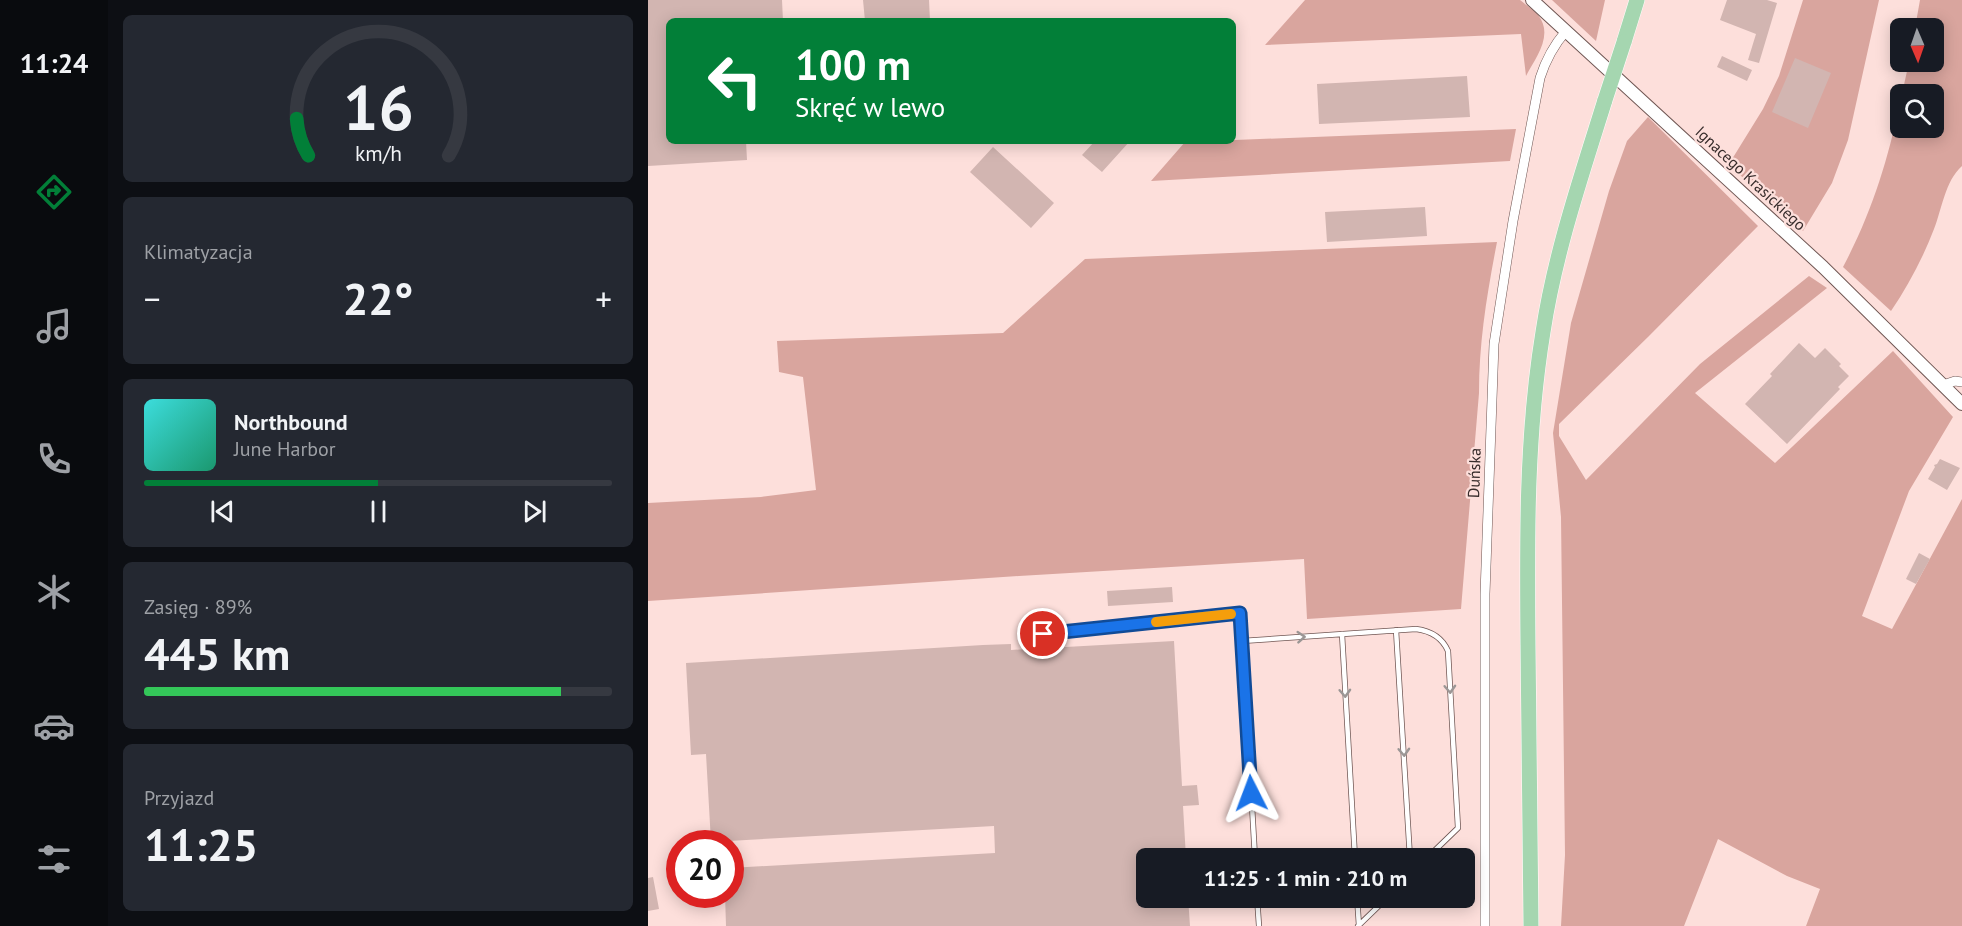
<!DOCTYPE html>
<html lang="pl">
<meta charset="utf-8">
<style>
:root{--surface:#171b24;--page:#242831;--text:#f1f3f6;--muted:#9ea1a6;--line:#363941;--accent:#027f38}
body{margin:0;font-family:"PT Sans",sans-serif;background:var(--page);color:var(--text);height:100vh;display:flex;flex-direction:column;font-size:22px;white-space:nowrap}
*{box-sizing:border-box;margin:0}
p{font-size:20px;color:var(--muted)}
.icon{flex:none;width:33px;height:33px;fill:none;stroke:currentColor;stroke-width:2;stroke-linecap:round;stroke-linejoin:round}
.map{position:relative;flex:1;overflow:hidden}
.panel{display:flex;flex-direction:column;gap:15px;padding:15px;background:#0d0f14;width:540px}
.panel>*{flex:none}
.guide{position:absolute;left:18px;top:18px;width:570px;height:126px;border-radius:9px;box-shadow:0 3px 15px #0003;background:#027f38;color:#fff;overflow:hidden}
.needle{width:39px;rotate:178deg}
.buttons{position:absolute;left:1242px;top:18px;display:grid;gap:12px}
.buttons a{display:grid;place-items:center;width:54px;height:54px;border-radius:9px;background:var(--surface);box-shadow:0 3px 15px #0003;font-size:30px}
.speed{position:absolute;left:18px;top:830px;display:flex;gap:12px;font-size:30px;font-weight:700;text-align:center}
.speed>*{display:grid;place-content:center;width:78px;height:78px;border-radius:50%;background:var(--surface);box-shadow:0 3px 15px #0003;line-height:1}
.speed .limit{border:9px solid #d22;background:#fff;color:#111}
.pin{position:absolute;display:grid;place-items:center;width:51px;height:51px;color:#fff;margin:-26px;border:3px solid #fff;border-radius:50%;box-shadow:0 2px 6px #0007}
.me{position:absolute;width:66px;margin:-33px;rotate:357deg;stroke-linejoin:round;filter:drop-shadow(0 0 4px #0008)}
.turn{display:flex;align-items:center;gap:21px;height:126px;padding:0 30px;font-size:27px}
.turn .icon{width:78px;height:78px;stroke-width:2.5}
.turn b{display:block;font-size:42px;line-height:51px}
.big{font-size:45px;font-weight:800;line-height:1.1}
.panel .widget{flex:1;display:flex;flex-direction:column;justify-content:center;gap:9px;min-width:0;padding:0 21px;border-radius:9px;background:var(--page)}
.panel .dial{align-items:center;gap:0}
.dial svg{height:156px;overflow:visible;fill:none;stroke:var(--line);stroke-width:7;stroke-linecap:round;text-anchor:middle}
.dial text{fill:var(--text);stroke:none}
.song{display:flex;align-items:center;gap:18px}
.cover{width:72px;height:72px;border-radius:9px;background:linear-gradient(135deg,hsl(180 70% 55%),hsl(160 70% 35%))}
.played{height:6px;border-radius:3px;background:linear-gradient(90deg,var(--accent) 50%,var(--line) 50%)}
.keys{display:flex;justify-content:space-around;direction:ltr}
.heat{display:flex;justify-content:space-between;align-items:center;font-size:33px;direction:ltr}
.charge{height:9px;border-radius:4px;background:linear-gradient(90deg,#34c759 89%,var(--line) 0)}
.trip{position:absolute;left:488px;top:848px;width:339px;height:60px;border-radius:9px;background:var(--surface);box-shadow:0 3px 15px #0003;font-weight:800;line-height:60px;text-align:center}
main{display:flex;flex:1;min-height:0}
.tab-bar{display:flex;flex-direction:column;width:108px;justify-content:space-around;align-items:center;background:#090b0e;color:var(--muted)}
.tab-bar .icon{width:42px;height:42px}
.tab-bar .on{color:var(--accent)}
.tab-bar b{font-size:27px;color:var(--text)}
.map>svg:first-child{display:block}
.green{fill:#d9a59e}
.building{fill:#d2b5b1}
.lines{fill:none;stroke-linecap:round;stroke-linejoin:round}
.service-casing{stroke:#6f5653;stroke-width:6}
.minor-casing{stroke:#6f5653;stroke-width:10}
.tertiary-casing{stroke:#6f5653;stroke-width:14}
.primary-casing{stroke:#fff;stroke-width:16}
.service{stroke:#fff;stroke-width:4.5}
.minor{stroke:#fff;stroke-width:9}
.tertiary{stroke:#fff;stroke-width:12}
.primary{stroke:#a5d6b0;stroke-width:15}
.primary-bridge-casing{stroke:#fff;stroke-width:16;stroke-linecap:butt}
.primary-bridge{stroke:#a5d6b0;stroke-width:15}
.oneway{stroke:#9b9695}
.route-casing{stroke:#114b97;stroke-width:15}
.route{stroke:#1a73e8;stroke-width:10}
.slow{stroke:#f59e0b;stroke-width:10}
.labels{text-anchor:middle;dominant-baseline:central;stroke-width:4.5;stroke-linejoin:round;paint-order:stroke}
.street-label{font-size:16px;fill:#372c2b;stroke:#fddfdb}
</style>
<main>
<nav class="tab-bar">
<b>11:24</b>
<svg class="icon on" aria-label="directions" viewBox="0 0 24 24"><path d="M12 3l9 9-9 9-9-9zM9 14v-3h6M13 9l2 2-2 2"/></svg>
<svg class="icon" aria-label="music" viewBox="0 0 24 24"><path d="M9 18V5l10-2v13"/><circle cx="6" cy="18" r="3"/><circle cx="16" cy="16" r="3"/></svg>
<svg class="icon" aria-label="phone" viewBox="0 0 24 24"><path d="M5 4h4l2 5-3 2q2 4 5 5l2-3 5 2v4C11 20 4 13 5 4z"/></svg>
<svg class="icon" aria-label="climate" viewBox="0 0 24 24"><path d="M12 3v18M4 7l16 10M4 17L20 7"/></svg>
<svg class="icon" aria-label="car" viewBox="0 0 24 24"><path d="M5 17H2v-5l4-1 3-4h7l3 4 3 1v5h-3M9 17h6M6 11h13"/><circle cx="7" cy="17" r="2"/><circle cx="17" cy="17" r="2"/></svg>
<svg class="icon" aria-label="filters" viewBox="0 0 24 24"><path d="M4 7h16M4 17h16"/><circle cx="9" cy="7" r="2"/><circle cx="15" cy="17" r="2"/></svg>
</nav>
<section class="panel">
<div class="widget dial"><svg viewBox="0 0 100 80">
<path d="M14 69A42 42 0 1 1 86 69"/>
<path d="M14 69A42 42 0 0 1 8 50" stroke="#027f38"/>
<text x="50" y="56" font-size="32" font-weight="700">16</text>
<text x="50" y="72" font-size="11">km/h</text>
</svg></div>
<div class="widget"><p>Klimatyzacja</p>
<div class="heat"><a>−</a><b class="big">22°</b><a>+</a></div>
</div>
<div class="widget">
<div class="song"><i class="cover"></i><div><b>Northbound</b><p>June Harbor</p></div></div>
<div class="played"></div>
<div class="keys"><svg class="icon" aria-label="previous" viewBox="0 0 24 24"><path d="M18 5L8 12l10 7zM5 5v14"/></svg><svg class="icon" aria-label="pause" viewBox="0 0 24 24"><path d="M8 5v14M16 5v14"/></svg><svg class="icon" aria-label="next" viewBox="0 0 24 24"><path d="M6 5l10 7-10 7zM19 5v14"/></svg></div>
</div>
<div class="widget"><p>Zasięg · 89%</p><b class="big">445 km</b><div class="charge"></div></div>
<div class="widget"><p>Przyjazd</p><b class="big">11:25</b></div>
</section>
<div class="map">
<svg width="1314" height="926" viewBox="0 0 1314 926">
<rect width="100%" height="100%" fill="#fddfdb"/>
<!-- green -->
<path class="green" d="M657,0h215c6,5 14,10 18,15 16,20 -2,42 -12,61l-5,-42 -256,11z
M904,0h53l-9,41z
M1155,0h76l-31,140 -16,43 -29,48 -15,-9 -59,-58 34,-55 16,-33z
M1272,0h42v166c-17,15 -20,43 -28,63 -11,29 -26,57 -43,82l-48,-44c29,-55 44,-104 57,-164v25h34v-34h-32l7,-32h25v-34h-19z
M1000,117l110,109 -109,110 -90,88v12l27,44 114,-116 109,-88 18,12 -132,105 80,70 118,-112 60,66 -44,74 -47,125 30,13 70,-130v427h-156l14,-37 -33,-13 -69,-37 -34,87h-123l4,-71 -4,-338 -8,-84 18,-110 38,-132 18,-50z
M868,129l-6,32 -359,20 34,-39z
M849,242c-10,52 -18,99 -18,151l-18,216 -154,10 -3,-60 -285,17 -371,25v-98l113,-6 55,-7 -13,-113 -24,-5 -2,-31 226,-8 82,-74z"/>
<!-- building -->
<path class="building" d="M0,0h134l1,21h-114v120h77l1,19 -99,6z
M215,0h66l1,21h-65z
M1079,0h40l10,3 -18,60 -11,-3 8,-26 -36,-14z
M1074,56l30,14 -5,11 -30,-14z
M1147,58l36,15 -23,55 -36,-16z
M819,76l3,41 -151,7 -2,-40z
M447,141h35l-28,31 -20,-17z
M345,147l61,56 -23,25 -61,-56z
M777,207l2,29 -100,6 -2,-30z
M1151,343l16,15 10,-10 16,16 -2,2 10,10 -11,11 2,2 -53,55 -42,-40 27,-28 -2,-2z
M1292,459l20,9 -13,22 -19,-11 7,-12 -1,-2 3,-1z
M1271,553l11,6 -14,25 -10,-5z
M524,587l1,15 -65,4 -1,-15z
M526,641l8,145 15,-1 2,20 -16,1 3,52h-40v39h42l2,29h-464l-1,-32h5v-26l265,-15 -1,-27 -283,16 -5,-88 -15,1 -5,-92 297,-18 28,-1v6z
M5,877l6,32 -11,2v-33z"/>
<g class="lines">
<defs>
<path id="service" d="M748,630l14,228
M694,634l13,224
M373,636l220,-23 14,245
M594,641l174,-12c15,2 26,8 32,22l10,177 -31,30
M609,897l2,29
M709,897l2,29
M710,926l30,-29"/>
<path id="minor" d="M1295,385l12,-4 7,1
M837,926v-332l9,-250 19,-123 27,-143c6,-19 13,-32 26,-47"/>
<path id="tertiary" d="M884,0l291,267 139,137"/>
<path id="primary" d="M976,42l13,-42
M883,926c-1,-94 -2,-188 -3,-281 -1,-105 -2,-209 15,-313 12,-79 38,-155 62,-232"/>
</defs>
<!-- service casing -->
<use href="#service" class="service-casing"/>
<!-- minor casing -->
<use href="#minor" class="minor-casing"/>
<!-- tertiary casing -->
<use href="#tertiary" class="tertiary-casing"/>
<!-- primary casing -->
<use href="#primary" class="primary-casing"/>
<!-- service -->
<use href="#service" class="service"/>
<!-- minor -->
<use href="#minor" class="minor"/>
<!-- tertiary -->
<use href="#tertiary" class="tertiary"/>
<!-- primary -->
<use href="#primary" class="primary"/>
<defs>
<path id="primary-bridge" d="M957,100l19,-58"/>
</defs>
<!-- primary-bridge casing -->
<use href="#primary-bridge" class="primary-bridge-casing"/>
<!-- primary-bridge -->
<use href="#primary-bridge" class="primary-bridge"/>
</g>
<!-- one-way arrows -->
<defs><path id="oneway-chevron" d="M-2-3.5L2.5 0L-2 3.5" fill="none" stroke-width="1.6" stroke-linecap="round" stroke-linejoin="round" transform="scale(1.5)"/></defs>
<g class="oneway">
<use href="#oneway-chevron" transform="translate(653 637) rotate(-4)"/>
<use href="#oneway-chevron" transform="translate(802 689) rotate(87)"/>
<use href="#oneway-chevron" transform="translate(697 693) rotate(87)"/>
<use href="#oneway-chevron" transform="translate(756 752) rotate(87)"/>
</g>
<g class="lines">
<defs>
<path id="route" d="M395,634l197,-21 11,180"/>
</defs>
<!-- route casing -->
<use href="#route" class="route-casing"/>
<!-- route -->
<use href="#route" class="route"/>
<!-- slow -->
<path class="slow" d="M508,622l75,-8"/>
</g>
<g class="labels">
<!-- street labels -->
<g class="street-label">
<text transform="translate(1103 178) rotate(43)">Ignacego Krasickiego</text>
<text transform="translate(826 473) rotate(-88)">Duńska</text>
</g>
</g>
</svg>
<div class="buttons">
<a><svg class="needle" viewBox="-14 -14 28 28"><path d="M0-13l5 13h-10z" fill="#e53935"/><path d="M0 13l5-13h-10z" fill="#9ea1a6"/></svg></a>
<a><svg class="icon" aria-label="search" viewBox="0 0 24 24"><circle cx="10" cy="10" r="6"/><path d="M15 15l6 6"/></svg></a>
</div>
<div class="speed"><div class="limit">20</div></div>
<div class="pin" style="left:395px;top:634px;background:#d93025"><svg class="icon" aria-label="arrive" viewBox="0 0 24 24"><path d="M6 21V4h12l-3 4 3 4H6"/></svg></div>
<svg class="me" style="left:603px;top:793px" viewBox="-20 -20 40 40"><path d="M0-17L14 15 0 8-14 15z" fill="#1a73e8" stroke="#fff" stroke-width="4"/></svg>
<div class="trip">11:25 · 1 min · 210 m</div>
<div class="guide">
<div class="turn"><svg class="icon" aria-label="left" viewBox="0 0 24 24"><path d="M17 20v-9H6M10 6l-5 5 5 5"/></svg><div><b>100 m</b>Skręć w lewo</div></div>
</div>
</div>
</main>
